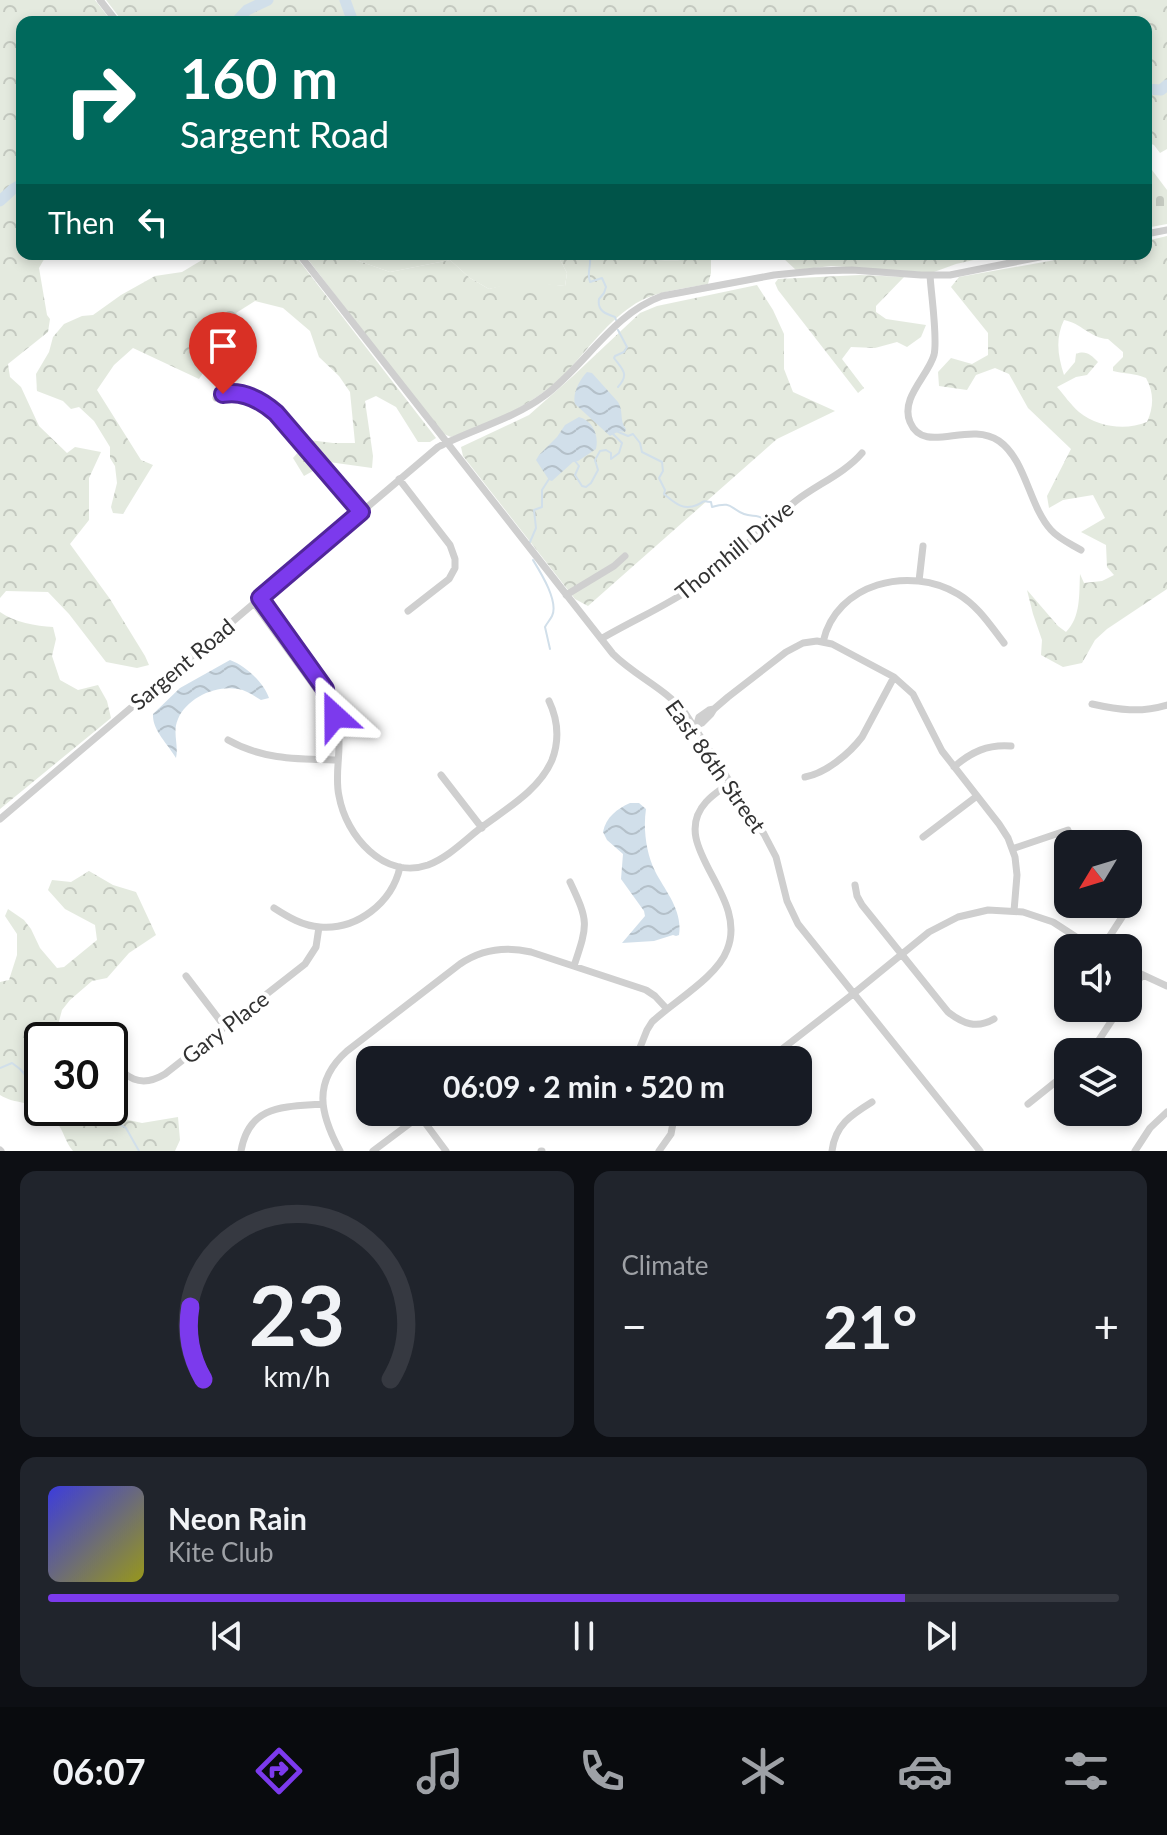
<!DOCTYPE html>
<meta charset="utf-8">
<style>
:root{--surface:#171b24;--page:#20242c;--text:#f1f3f6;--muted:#9ea1a6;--line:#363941;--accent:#7c3aed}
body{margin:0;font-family:Lato,sans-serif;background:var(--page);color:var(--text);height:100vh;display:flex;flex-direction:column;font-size:30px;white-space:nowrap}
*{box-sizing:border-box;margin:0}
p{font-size:26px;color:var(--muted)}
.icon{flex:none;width:44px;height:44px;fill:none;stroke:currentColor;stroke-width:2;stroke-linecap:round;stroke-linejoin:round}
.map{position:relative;height:1151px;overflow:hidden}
.panel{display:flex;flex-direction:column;gap:20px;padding:20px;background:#0d0f14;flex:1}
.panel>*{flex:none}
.hud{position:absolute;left:16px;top:16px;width:1136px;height:244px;border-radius:16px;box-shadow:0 4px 12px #0003;background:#00695c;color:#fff;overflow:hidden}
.needle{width:52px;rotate:232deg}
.fabs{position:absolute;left:1054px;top:830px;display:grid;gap:16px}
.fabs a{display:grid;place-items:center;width:88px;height:88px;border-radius:16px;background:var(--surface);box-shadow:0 4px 12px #0003;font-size:40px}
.speed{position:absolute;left:24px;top:1022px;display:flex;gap:16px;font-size:40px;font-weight:700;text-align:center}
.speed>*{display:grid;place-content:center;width:104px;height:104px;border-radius:50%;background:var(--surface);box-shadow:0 4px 12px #0003;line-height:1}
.speed .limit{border:4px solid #111;border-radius:12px;background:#fff;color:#111}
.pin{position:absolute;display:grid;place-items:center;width:68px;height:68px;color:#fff;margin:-82px -34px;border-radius:50% 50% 50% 0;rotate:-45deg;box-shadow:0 0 8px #0007}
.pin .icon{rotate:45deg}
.me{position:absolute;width:88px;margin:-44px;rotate:336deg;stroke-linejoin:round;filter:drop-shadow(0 0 6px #0008)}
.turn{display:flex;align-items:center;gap:28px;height:168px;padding:0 32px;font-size:36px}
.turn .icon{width:104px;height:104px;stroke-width:2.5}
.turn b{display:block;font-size:56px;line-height:68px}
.then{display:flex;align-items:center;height:76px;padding:0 32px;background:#0003;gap:16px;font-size:30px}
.big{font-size:60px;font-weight:700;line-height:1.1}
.panel .card{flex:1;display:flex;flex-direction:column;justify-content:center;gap:12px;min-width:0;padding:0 28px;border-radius:16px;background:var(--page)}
.panel .dial{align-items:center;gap:0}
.dial svg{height:208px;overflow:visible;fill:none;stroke:var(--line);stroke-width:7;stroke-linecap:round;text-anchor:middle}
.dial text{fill:var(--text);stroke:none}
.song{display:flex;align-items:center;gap:24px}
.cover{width:96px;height:96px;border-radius:12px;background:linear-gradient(135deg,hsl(240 70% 55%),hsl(60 70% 35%))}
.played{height:8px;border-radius:4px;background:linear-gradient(90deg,var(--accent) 80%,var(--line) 80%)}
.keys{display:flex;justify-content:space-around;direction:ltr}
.heat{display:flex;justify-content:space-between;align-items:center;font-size:44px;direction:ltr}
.panel .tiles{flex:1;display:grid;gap:20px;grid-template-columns:1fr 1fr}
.card:last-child{grid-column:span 2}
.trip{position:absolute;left:356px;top:1046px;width:456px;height:80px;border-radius:16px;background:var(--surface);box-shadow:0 4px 12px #0003;font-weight:700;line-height:80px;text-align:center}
.tab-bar{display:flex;height:128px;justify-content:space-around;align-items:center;background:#090b0e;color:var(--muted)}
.tab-bar .icon{width:56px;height:56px}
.tab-bar .on{color:var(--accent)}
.tab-bar b{font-size:36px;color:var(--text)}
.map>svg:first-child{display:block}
.grass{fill:#e4eadf}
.forest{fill:url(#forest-crowns);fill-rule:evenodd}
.cemetery{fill:url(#cemetery-stones)}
.water{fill:url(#water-waves)}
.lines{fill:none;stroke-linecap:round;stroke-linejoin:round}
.stream{stroke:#d1dfea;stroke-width:2}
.river{stroke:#d1dfea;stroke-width:11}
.minor{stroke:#cfcfcf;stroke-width:7}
.route-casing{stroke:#51269a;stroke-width:20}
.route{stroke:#7c3aed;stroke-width:14}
.labels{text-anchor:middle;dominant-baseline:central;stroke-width:8;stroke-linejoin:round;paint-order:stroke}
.street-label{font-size:22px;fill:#323232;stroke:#fff}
</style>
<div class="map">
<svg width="1167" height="1151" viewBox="0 0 1167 1151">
<defs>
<pattern id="forest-crowns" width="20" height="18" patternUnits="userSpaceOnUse" patternTransform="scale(2)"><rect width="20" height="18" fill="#e4eadf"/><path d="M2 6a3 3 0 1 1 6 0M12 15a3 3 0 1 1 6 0" fill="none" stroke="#c4c9c0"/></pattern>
<pattern id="cemetery-stones" width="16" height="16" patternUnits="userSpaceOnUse" patternTransform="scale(2)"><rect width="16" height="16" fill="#e4eadf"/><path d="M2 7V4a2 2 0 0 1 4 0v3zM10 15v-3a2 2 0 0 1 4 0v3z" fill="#c4c9c0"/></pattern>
<pattern id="water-waves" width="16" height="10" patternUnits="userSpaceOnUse" patternTransform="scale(2)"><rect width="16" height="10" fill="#d1dfea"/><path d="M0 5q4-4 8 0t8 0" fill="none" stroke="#b4c0c9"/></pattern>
</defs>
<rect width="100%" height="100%" fill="#fff"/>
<!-- grass -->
<path class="grass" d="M347,254h210l10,19 -2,13c-31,-2 -44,-5 -76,3l-19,-11 -20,-18 -60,12 -34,-12z"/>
<!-- forest -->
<path class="forest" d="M0,0h95l17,22h-90v232h25l-8,14 8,47 3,4 -2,13 -40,32 2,13 11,10 18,39 28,27 8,-6 26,5 -12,26v42l-19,24 40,55 35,57 4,9 -12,3 -31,-6 -37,-48 -21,-22 -42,-1 -6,7z
M106,0h1061v149l-7,4 -6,-8 -8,-3v-120h-1023z
M1167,236v353l-60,40 -12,11 -13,23 -19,4 -22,-12 1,-15 -9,-26 -6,-24 31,36 8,6c15,-15 13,-38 14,-58l4,9 18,-2 12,-6 -7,-8 -1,-22 -25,-13 24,-14 -12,-23 -30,5 -14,8 -2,-12 24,-47 -43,-41 -19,-34 -14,-6 -19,7 -9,15 -28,-4 -1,-14 13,-14 21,6 16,-9v-22l-37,-46 8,-10 130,-23h57v-13zM1064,320c17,3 26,18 44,19l15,13v5l-10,10v4c12,3 22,2 33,7 8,14 8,29 1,44 -22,9 -49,5 -68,-10 -8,-7 -15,-17 -22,-25l19,-10 11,-2 11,-13c-7,-7 -12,-12 -22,-8l-1,8 -11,13c-6,-19 -9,-36 0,-55z
M212,254h82l142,184 -6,4h-12l-22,-35 -20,-11 -11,5 8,55 -1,12 -43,-6 -25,14 -11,-18 16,-18 24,3h22l-5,-51 -11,-16 -20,-19 -9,-26 -27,-23 -28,-7 -19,12 5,7 -24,6 -2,29 -16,24 -66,-31 -19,17 -17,25 44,70 12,5 -30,49 -10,-1 -2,-6 6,-24 -2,-17 -5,-8v-11l-16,-26 -15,-14 -8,2 -8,-8 -26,-10 -1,-17 13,-22 4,-15 11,-13 18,-8 11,-1 28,-20 34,-19 27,-4z
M304,254h43l9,6 34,12 60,-12 20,18 19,11 22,-6 19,-1 35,4 2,-13 -10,-19h93l6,6c12,0 23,1 35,-1 8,-2 12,-5 20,-5v19l-3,11c-25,5 -55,7 -76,22 -27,18 -47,47 -69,70 -29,28 -74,49 -112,61l-7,-3 -26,-30z
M782,254h218l-44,10 -22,8h-13l-90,-6 -35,4 -13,-12z
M860,275l44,2 -28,29v6l10,7 40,6 -5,12 -14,10 -10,-5 -22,6 -24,-1 -9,12 22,29 -6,5 -80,-103 -3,-7 3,-4z
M757,285l16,25 11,24v35l9,23 42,19 -58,28 -189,167 -13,-7 -112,-143 -2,-9 68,-32 44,-39 67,-63 17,-7z
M0,612c14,10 36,14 53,15l3,12 -4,17 8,24 18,10 20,-5 9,16 4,17 -111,91z
M89,871l24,14 23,7 20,43 -27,18 -22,25 -15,3 -22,19 -8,10 -8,30h-12v68h62l11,9 27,6 36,-6 2,23 -5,11h-102c-8,-9 -9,-20 -16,-28 -7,-9 -21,-18 -33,-20 -9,-2 -16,-3 -24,-8v-113l9,-2 8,-25v-21l-12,-18 3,-7 16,11 7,9 9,19 17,20 7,-1 33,-27 -2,-15 -30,-16 -17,-19 4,-10 19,2z"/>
<!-- cemetery -->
<path class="cemetery" d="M1149,166l18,24v34l-16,3 -5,-7v-52z"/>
<!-- water -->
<path class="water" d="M587,372l5,1 26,29c6,9 1,19 8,27l-1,3 -6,-1 -9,5 -35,-32c-3,-10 5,-25 12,-32z
M579,417c14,4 20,18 17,32l-18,12 -5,1 -21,19 -3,-1 -13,-20 3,-5 18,-18 8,-12z
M230,660c16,6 34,23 39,38l-8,2c-7,-4 -15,-10 -23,-11 -23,-4 -51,9 -60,30 -6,13 1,26 -2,39 -8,-14 -24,-28 -23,-44l27,-26z
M630,803h9l7,6c-3,19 0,44 9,62 10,20 28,39 24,64l-3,1 -3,-1 -19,6 -32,2 23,-27 -1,-5 -23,-32 2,-25 -16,-14 -4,-8c3,-15 14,-23 27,-29z"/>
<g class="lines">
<!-- stream -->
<path class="stream" d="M589,254c4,10 -3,17 1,28l12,-4 4,9 -2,6 -5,6c-2,12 7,15 16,18l1,3
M618,387c12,-13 4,-18 -4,-29l1,-2 9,-4 3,-5 -9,-17
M616,431l12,5 5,-2 7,9 2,9 20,10 1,9 -4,7 6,12 -1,4c11,9 19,17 33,11 11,-5 2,-4 14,-3l1,5c21,-6 17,1 32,7 8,3 13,0 20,5v4
M575,461l4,5 -4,9 7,11 4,1 5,-4 7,-13 -3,-10 5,-9 6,-1 5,3v6l8,-6 3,-10 -10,-10
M530,542l6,-14 -2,-18 8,-3v-17l7,-11
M533,560c8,13 26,42 19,56 -2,4 -5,7 -7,11l5,22
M0,1068l12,-5 8,6 14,16 8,-7
M66,1108c11,4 19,8 30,3l30,17 13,23"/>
<!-- river -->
<path class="river" d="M345,0l8,22
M236,22l11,-12 21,-10
M1146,89l15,1 6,-5
M0,201l13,-12 9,-5"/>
<!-- minor -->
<path class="minor" d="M100,0l17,22
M1146,234l21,-4
M299,254l314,400c22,22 52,34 72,59l79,121 12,23 11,44 11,23 182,227
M930,275c1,19 8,64 4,80 -6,21 -34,43 -24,67 14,34 58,-2 89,19 27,19 30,65 52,89 8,9 20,14 30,20
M216,398c24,-13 49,4 66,22l79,92
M399,479l51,66 5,14v9l-6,11 -41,32
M919,581l4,-35
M566,595l48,-29 11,-10
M260,598l65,91c1,14 11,26 13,40 4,22 -4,45 1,67 7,40 45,84 89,69 19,-7 35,-23 50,-35 26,-20 61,-39 74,-70 8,-21 6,-40 -3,-59
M254,603l66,91 6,2
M601,639c32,-19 66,-33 97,-55 36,-25 65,-57 99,-84 21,-16 48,-27 65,-47
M823,642c13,-59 87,-77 135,-48 20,12 32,31 46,49
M1092,704c27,6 48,9 75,1
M697,724l2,-7 10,-7 5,-1
M694,726l8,-3 9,-9 3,-5 14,-12 58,-45 17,-9 14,-2 15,3 62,33 19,17 29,57 57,73 9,14 7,19 2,18 -3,36
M228,740c35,20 71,19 110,20
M954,767c17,-15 34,-23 57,-21
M441,775l41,53
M805,777c21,-4 44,-23 57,-40l32,-60
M0,819l438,-372c35,-18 75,-28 106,-51 42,-31 68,-82 118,-100l112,-21 41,-4 37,-1 69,5h29l105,-21
M923,837l54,-41
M1012,849l56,-19
M570,882c19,40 18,42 4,84
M855,885l2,11 5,9 86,107c15,12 29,17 46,7
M274,908c14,9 29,18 46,19 37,3 72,-24 80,-60
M1102,948l26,-40
M1128,968l39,18
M186,976l39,51
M1128,996l14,-21
M1091,1052l29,-44
M110,1057c15,21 30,32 55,17l140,-110 11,-17 3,-20
M495,1060c19,-8 35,-6 55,0
M635,1060l12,-30 5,-8c21,-20 65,-45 75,-72 23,-55 -61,-104 -21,-148 7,-8 16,-13 24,-19
M768,1060l85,-66 76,-62 29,-15 30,-7 35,2 30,10 40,26
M1028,1104l40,-32
M420,1116l26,35
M0,1150l1,1
M241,1151c8,-47 44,-44 82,-47
M340,1151c-20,-37 -28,-69 7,-100l113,-87c22,-15 45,-18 71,-12l115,38 9,6 12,13
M373,1151l52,-39
M541,1151h1
M659,1151l12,-17 4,-22
M832,1151c3,-26 19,-36 40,-49
M1135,1151l15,-23 17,-16"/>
</g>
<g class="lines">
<defs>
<path id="route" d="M223,394c20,-4 38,6 53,19l85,99 -101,86 65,91 1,7 9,20"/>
</defs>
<!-- route casing -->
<use href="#route" class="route-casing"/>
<!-- route -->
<use href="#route" class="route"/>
</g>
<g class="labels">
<!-- street labels -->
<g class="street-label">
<text transform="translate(734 550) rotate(-39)">Thornhill Drive</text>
<text transform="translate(182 664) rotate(-40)">Sargent Road</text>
<text transform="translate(716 766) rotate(55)">East 86th Street</text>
<text transform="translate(225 1027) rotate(-38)">Gary Place</text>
</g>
</g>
</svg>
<div class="fabs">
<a><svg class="needle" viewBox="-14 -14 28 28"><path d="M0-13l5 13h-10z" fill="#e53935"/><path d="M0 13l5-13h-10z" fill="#9ea1a6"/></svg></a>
<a><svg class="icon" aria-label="sound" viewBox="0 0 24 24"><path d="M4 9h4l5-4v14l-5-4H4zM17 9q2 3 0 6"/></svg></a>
<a><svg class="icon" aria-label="layers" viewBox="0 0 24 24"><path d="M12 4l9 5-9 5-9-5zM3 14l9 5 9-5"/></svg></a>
</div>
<div class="speed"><div class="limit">30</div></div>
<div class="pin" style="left:223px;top:394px;background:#d93025"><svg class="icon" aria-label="arrive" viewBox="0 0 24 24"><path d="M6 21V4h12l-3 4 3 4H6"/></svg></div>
<svg class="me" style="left:335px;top:716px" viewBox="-20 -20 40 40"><path d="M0-17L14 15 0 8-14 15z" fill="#7c3aed" stroke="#fff" stroke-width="4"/></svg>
<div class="trip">06:09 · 2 min · 520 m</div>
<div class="hud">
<div class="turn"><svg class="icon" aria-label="right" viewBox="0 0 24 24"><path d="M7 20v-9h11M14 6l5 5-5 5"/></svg><div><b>160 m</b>Sargent Road</div></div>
<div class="then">Then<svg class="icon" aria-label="left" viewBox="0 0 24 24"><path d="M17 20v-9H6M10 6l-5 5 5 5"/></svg></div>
</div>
</div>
<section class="panel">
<div class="tiles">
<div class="card dial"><svg viewBox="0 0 100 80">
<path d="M14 69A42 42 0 1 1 86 69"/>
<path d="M14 69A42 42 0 0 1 9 41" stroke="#7c3aed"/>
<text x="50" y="56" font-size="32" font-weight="700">23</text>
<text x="50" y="72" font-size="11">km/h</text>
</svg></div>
<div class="card"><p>Climate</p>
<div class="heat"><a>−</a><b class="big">21°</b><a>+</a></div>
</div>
<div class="card">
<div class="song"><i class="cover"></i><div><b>Neon Rain</b><p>Kite Club</p></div></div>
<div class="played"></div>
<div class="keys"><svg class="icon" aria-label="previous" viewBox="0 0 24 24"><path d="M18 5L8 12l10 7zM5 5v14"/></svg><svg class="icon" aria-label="pause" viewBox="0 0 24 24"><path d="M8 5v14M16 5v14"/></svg><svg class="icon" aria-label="next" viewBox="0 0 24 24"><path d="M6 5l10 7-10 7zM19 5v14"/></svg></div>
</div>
</div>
</section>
<nav class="tab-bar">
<b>06:07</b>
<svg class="icon on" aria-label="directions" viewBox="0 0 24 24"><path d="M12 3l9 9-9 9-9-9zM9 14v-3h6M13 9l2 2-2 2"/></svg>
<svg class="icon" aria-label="music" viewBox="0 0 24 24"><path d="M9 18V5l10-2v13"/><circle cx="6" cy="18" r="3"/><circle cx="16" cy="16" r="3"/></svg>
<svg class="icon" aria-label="phone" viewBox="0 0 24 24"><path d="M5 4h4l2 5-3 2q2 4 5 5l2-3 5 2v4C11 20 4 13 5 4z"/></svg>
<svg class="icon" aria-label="climate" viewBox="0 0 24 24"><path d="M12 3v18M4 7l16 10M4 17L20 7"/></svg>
<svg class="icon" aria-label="car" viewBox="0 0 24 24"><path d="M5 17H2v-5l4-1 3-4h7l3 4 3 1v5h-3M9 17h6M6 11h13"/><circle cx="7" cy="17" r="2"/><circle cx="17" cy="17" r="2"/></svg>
<svg class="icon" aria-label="filters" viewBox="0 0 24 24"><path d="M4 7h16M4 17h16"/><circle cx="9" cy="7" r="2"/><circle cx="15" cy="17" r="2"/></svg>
</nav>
